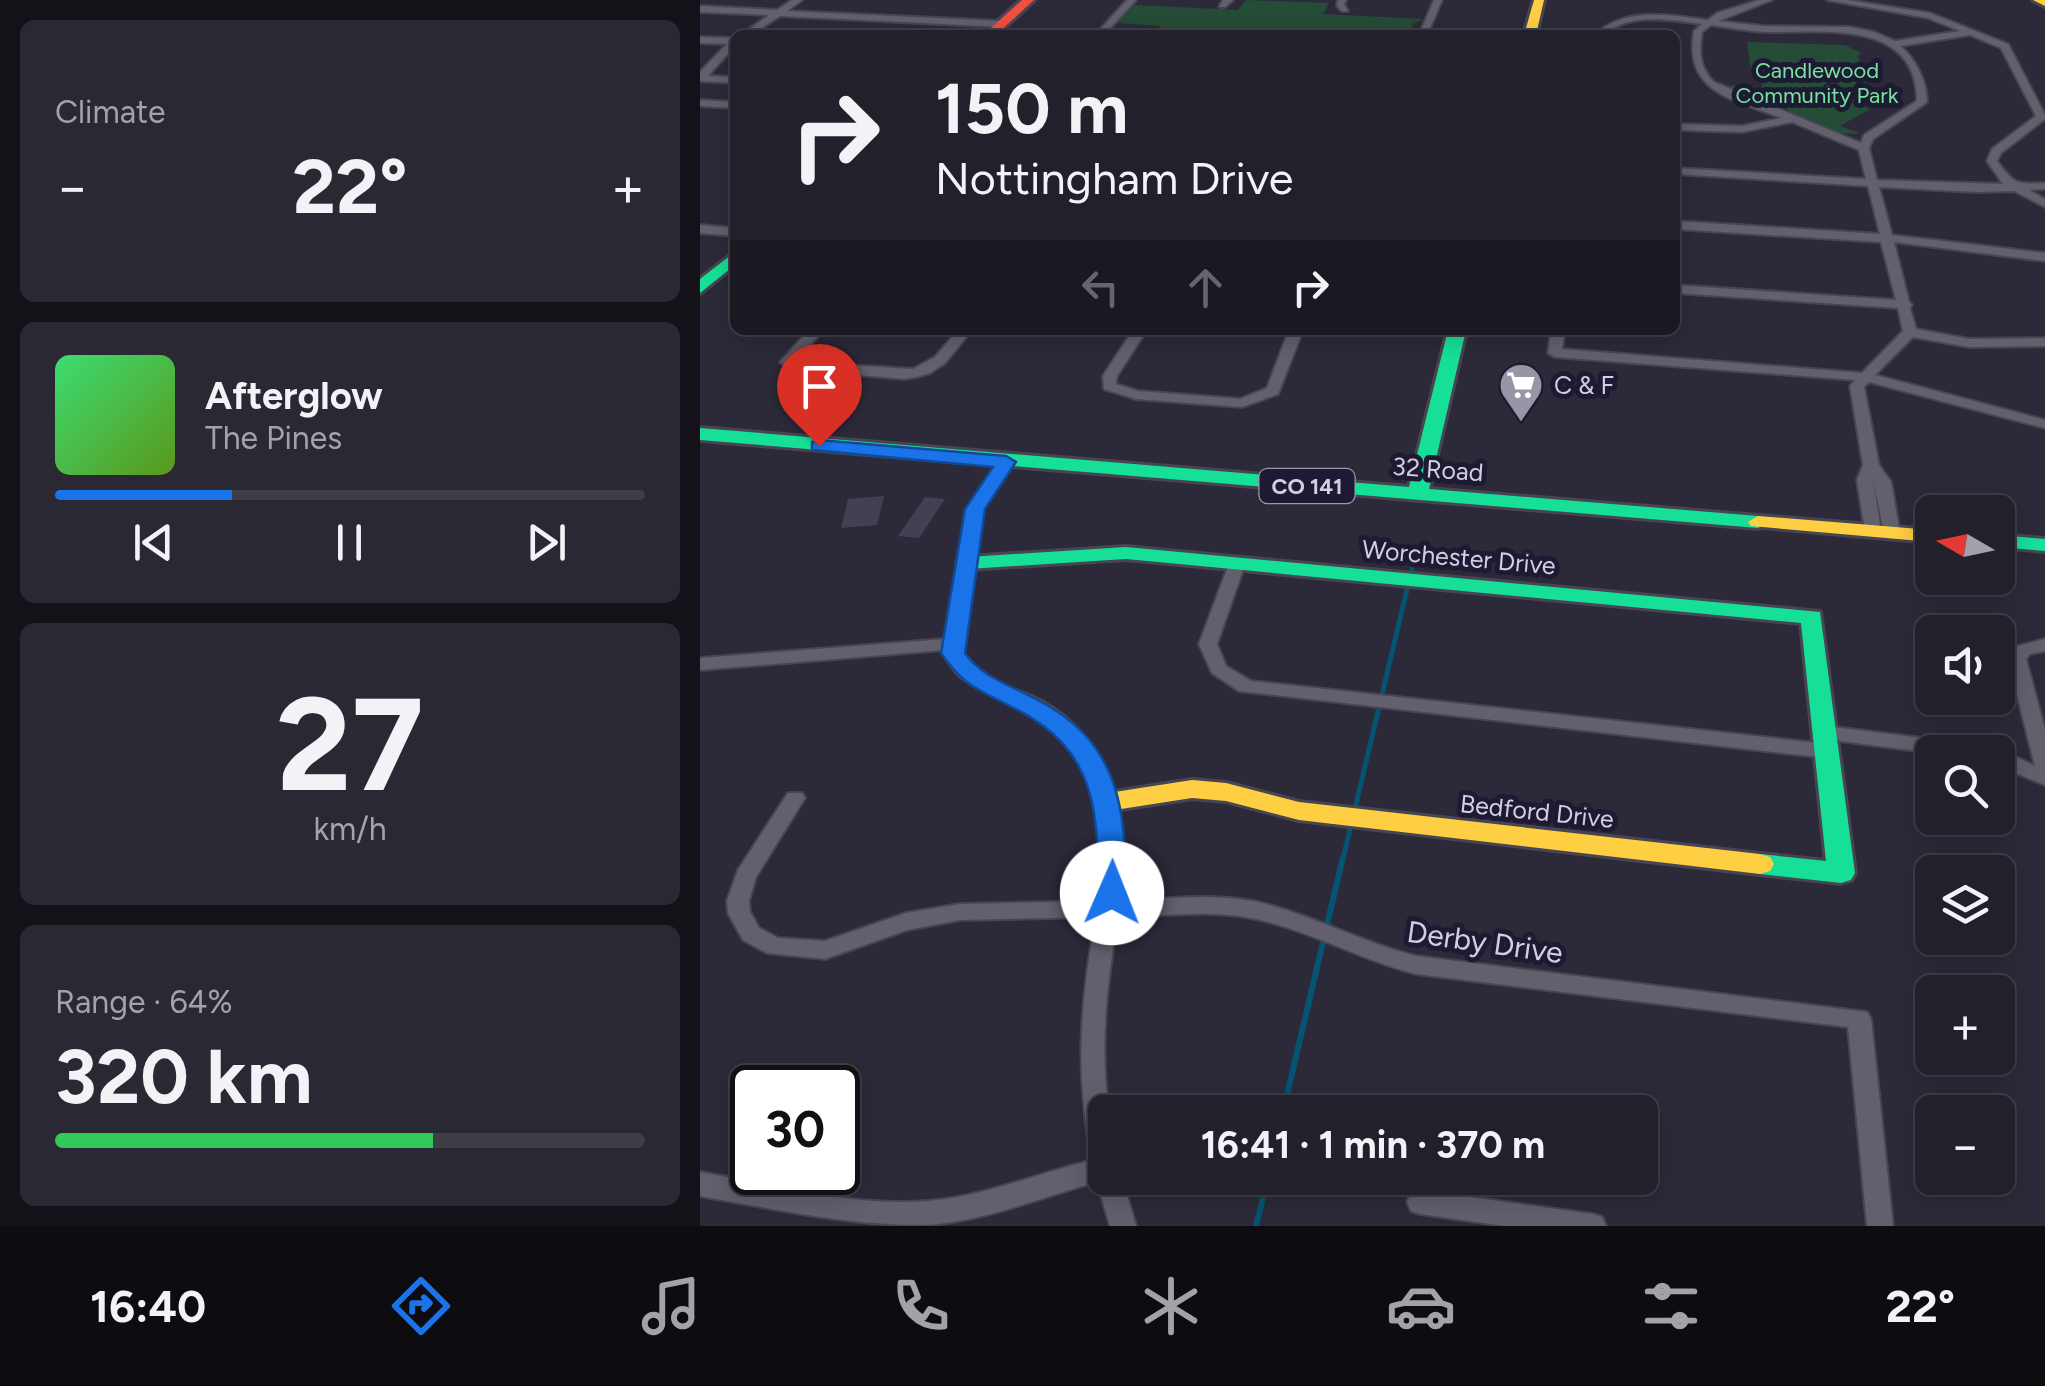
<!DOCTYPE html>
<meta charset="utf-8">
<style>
:root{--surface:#21202b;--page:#292833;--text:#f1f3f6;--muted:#a2a3a9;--line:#3e3e47;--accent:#1a73e8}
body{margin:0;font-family:Figtree,sans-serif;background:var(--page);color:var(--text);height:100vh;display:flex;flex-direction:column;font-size:38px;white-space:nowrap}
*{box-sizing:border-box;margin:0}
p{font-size:32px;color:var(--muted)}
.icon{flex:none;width:55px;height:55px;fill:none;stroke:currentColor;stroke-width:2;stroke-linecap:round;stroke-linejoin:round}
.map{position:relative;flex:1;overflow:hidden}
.side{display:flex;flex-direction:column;gap:20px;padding:20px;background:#121218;width:700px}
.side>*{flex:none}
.guide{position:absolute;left:30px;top:30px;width:950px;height:305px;border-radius:15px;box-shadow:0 5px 25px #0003,0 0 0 2px var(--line);background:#21202b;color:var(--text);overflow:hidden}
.needle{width:65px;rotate:279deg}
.tools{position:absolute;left:1215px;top:495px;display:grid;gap:20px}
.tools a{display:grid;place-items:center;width:100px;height:100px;border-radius:15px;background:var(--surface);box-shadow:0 5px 25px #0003,0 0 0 2px var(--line);font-size:50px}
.speed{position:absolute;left:30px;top:1065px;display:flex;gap:20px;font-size:50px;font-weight:700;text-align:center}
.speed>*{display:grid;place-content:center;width:130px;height:130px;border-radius:50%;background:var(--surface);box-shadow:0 5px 25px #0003,0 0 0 2px var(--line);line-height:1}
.speed .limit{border:5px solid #111;border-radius:15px;background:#fff;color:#111}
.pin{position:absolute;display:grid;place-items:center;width:85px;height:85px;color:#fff;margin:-102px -42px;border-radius:50% 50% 50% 0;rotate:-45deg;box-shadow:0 0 10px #0007}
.pin .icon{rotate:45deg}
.me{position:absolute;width:110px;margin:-55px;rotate:1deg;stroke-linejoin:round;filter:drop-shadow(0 0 8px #0008)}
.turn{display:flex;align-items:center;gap:35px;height:210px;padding:0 40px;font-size:45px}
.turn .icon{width:130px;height:130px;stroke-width:2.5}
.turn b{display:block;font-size:70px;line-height:85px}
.lanes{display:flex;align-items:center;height:95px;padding:0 40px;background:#0003;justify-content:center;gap:50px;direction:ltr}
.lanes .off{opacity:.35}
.big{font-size:75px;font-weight:700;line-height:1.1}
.side .tile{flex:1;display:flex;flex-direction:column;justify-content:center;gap:15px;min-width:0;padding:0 35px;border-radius:15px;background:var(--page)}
.side .dial{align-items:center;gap:0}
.dial b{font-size:130px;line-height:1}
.song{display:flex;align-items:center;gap:30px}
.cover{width:120px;height:120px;border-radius:15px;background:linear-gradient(135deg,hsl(140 70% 55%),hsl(90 70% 35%))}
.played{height:10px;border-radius:5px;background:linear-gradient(90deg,var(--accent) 30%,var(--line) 30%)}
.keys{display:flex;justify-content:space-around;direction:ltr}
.heat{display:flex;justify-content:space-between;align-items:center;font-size:55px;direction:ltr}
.charge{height:15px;border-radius:8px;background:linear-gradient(90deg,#34c759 64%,var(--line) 0)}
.trip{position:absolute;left:388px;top:1095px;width:570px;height:100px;border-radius:15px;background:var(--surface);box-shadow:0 5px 25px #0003,0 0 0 2px var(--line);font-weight:700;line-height:100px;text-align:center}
.tab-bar{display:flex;height:160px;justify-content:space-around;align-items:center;background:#0d0d11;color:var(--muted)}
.tab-bar .icon{width:70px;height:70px}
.tab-bar .on{color:var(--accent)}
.tab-bar b{font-size:45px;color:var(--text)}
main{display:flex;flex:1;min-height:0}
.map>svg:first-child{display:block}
.green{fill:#254c36}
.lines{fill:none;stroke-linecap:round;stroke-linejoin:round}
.stream-far2{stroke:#055472;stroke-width:4}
.stream-far1{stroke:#055472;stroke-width:5}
.stream{stroke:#055472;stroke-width:6}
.building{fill:#424054}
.street-casing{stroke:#474552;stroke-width:4}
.fast-casing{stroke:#474552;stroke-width:6}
.slow-casing{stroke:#474552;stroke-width:6}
.jam-casing{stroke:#474552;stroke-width:6}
.street{fill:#62606d;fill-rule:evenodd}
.fast{fill:#16e098;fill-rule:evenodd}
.slow{fill:#ffcf43;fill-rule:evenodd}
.jam{fill:#f24e42;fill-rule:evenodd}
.route{fill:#1a73e8;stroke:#114b97;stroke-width:2.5}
.labels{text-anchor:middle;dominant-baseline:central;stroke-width:10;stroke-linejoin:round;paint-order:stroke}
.far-park-label{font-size:22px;fill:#76e39f;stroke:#1e1a34}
.shield{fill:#1e1a34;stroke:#9b99ae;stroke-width:2.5}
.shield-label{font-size:22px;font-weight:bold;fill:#d1d0e2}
.poi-label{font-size:25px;fill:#d1d0e2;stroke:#1e1a34;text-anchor:start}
.street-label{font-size:25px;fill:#d1d0e2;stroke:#1e1a34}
.near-street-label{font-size:30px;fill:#d1d0e2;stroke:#1e1a34}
</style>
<main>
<section class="side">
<div class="tile"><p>Climate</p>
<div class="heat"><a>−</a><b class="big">22°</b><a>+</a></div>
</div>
<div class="tile">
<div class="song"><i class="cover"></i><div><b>Afterglow</b><p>The Pines</p></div></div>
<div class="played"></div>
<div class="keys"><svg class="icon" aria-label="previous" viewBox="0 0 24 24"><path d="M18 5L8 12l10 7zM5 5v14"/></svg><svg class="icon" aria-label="pause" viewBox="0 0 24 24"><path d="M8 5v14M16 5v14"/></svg><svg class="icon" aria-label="next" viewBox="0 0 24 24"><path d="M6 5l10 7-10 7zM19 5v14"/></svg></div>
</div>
<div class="tile dial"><b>27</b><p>km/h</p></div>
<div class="tile"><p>Range · 64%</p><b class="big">320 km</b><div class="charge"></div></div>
</section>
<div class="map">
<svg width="1345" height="1226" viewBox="0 0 1345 1226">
<rect width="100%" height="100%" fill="#2c2a39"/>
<!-- green -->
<path class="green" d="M546,0l83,3 -6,11 100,5 -12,6 6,6 -1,4h-263l7,-9 -43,-3 18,-18 103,5z
M1047,42l98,3 16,8 -3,3 10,33 -17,14 19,6 -30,17 20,7c-24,5 -53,-12 -76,-21l5,-2 -70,-25 43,2 -1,-6 -9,-4z"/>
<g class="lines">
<!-- stream-far2 -->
<path class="stream-far2" d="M712,567l3,-13"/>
<!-- stream-far1 -->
<path class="stream-far1" d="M643,859l70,-295"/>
<!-- stream -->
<path class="stream" d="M583,1112l60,-255
M556,1226l12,-48"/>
</g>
<!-- building -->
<path class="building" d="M184,496l-7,29 -36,3 7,-29z
M225,497l20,2 -26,39 -21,-2z"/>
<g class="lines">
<defs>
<path id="street" d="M92,0h10l-15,11 214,10 4,3 -4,3 -221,-11 -29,19h-10l28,-20 -69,-3v-6l77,4z
M427,0h9l-32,35h-9z
M523,0h10l-8,7h-6z
M638,0h8l-2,4 4,7h-6l-5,-5z
M734,0h8l-15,35h-8z
M1059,0h13l-54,21 45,5 87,1 24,5 21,9 65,-10 -32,-13 -101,-18h20l83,13 78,31 37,71v4l-44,34 -4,8c18,24 19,23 48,22v6l-16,1 16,9v8l-31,-16 -37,1 -98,-5 13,48 153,18v8l-151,-19 15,60 3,3 -2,3 6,21 53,10 76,-1v8l-76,1 -56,-10 -38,38 170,45v8l-176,-46 -5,5 15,78 12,17 9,51 -2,3 -6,2 -8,-5 -11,-54 8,52 -8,5 -8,-5 -8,-51 6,-15 -13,-79 5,-6 -300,-23 -7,-4 3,-23h14l-3,19 300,24 41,-42 -5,-23 -223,-15v-8l221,15 -15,-58 -206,-13v-8l205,13 -12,-48 -193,-12v-6l191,11 -7,-29 -67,-28 -50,10 -67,-2v-6l67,2 39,-8c-46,-19 -98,-24 -87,-87l8,-7c-32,-4 -72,-12 -98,11h-9c29,-29 76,-20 113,-15l9,-7zM1011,25c19,3 37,6 55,7 55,1 151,-14 151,69l-53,34 -3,8 -147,-61c-15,-14 -15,-31 -12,-50zM1270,35l31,13 35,68 -44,33 -5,12 16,23 -126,-4 -8,-32 4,-9 54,-37c0,-20 -11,-43 -27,-56z
M0,37l35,1v8l-27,30 27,1v6l-35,-2v-9l27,-28 -27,-1z
M0,100l35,2v6l-35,-2z
M0,225l35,3v8l-35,-3z
M109,330h14l-27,32 117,7 22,-12 23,-27h14l-27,33 -15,10 -14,4 -11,2 -117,-10 -8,-7z
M433,330h14l-30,46 -1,8 22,7 102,8 27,-11 22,-58h14l-25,64 -36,13 -106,-8 -32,-10 -1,-13z
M306,457l8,5 -31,47 -21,144c13,27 45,32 70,43 79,36 99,125 88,204 43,-1 90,-7 133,1 56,12 107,41 163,55l451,56 4,7 22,207h-26l-19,-199 -432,-53c-55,-14 -105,-43 -160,-55 -44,-10 -93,-3 -138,-2 -11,66 -19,129 -9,195h-4v66h17l14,48h-26l-13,-44c-56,15 -111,39 -170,43 -76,1 -153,-16 -227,-29v-24c75,13 152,35 228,29 56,-5 109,-27 164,-41 -17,-86 -12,-157 4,-243l-136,3 -53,10 -82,29 -58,-6 -24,-13 -15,-27 -1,-12 11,-31 50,-77h14l3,5 -49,79 -7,24 1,11 9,16 19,10 47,3 81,-28 54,-9 138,-3c12,-75 -2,-157 -76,-194 -29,-15 -69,-20 -78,-57l-244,20v-12l246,-19 21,-130 34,-50z
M537,559l8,5 -28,80 9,22 25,15 576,63 7,2 3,5 -3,5 -7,2 -588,-67 -27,-18 -13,-29 30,-80z
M1345,639v12l-15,3 -4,5 19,71v55l-47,-19v-14h-4c13,-1 28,8 41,14l-27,-107 10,-13z
M1125,726l154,19 7,2 3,5 -57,1 -114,-15 -3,-5 3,-5z
M720,1190l173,24 9,3 4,9h-101l-85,-12 -9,-3 -4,-9 4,-9z"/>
<path id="fast" d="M35,252v13l-35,28v-14z
M748,330h18l-37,159 329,27 10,6 -10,6 -1058,-88v-12l709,59z
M1298,535l47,4v12l-47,-4z
M426,547l694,65 35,261 -4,7 -10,3 -81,-9 -10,-3 -4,-7 4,-7 10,-3 66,7 -25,-238 -675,-64 -158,10 -11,-6 11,-6z"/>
<path id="slow" d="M834,0h10l-8,35h-12z
M1333,0h12v6z
M1058,516l174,14v12l-181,-16 -3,-4z
M492,780l34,3 73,19 461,52 10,3 4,7 -4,7 -10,3 -461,-54 -73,-19 -34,-3 -84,13 -9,-2 -4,-7 4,-7 9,-2z"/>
<path id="jam" d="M322,0h12l-38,35h-13z"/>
</defs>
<!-- street casing -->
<use href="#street" class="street-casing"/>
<!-- fast casing -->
<use href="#fast" class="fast-casing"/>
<!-- slow casing -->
<use href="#slow" class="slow-casing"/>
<!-- jam casing -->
<use href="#jam" class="jam-casing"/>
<!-- street -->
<use href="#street" class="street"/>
<!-- fast -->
<use href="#fast" class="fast"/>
<!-- slow -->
<use href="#slow" class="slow"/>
<!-- jam -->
<use href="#jam" class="jam"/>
</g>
<!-- route -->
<path class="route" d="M119,440l187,16 10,6 -31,47 -20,144c16,23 44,32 69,45 86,43 91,109 93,195l-5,8 -10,3 -9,-3 -5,-8c0,-83 -1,-143 -84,-185 -36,-19 -49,-20 -73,-55l24,-144 28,-42 -181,-17v-8z"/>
<!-- icons -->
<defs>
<symbol id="supermarket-pin" viewBox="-11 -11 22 30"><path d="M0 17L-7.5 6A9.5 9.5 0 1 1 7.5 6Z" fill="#9796a7" stroke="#1e1a34"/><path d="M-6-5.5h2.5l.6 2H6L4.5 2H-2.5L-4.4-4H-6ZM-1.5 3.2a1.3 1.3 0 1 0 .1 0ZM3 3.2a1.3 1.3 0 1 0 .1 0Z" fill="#fff"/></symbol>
</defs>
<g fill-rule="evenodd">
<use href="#supermarket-pin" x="796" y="360" width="50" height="68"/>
</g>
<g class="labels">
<!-- far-park labels -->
<g class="far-park-label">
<text x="1117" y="70">Candlewood<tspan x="1117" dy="25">Community Park</tspan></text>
</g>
<!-- shield labels -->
<rect class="shield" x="559.5" y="469" width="95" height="34" rx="8"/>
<g class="shield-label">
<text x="607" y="486">CO 141</text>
</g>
<!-- poi labels -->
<g class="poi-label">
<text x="854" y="385">C &amp; F</text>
</g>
<!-- street labels -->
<g class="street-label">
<text transform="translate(738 469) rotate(4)">32 Road</text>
<text transform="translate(759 557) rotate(5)">Worchester Drive</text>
<text transform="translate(837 811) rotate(6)">Bedford Drive</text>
</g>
<!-- near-street labels -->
<g class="near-street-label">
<text transform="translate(785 942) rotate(8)">Derby Drive</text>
</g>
</g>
</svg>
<div class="tools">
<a><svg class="needle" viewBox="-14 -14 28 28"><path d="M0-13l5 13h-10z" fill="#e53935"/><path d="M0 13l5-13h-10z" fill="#a2a3a9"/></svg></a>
<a><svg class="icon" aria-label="sound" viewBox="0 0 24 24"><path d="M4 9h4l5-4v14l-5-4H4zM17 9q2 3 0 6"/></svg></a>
<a><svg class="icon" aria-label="search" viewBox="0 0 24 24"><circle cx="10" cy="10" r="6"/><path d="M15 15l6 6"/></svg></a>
<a><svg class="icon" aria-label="layers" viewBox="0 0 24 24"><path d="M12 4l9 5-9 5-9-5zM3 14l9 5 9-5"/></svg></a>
<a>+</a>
<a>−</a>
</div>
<div class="speed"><div class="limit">30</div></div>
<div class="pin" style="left:119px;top:446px;background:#d93025"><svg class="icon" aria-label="arrive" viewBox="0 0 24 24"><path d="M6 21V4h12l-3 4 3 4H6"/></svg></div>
<svg class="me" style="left:412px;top:893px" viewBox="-20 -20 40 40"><circle r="19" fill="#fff"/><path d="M0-13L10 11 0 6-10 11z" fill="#1a73e8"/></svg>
<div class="trip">16:41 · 1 min · 370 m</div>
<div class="guide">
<div class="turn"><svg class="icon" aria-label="right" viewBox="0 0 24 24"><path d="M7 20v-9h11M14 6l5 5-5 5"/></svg><div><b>150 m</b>Nottingham Drive</div></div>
<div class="lanes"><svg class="icon off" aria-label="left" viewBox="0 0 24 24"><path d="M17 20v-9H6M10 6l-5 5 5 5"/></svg><svg class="icon off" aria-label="ahead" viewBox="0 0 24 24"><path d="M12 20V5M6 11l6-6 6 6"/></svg><svg class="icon" aria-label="right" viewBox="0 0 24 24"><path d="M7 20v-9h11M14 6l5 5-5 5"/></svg></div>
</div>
</div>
</main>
<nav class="tab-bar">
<b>16:40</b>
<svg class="icon on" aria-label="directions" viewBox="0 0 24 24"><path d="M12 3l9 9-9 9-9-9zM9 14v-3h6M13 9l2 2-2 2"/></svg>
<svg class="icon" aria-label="music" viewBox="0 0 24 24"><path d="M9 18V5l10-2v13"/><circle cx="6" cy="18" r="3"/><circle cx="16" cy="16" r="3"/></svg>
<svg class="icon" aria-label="phone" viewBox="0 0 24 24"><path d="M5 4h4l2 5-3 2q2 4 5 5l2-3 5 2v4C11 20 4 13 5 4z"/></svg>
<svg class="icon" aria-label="climate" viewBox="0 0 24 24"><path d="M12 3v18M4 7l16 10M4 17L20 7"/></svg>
<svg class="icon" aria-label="car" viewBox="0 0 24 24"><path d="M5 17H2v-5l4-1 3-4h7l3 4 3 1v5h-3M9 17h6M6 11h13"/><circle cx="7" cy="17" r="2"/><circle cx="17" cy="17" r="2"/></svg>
<svg class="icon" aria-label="filters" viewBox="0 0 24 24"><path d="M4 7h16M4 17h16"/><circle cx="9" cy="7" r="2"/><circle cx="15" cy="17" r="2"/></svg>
<b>22°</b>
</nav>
